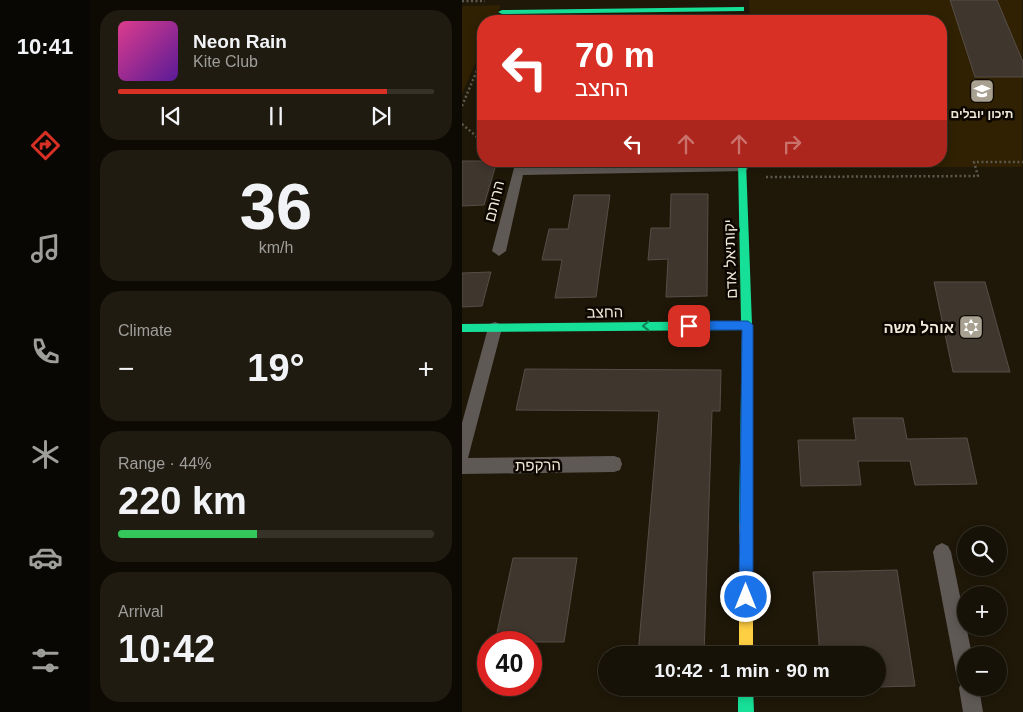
<!DOCTYPE html>
<meta charset="utf-8">
<style>
:root{--surface:#171207;--page:#201b11;--text:#f1f3f6;--muted:#9e9e9b;--line:#363228;--accent:#d93025}
body{margin:0;font-family:Arial,"Noto Sans Hebrew",sans-serif;background:var(--page);color:var(--text);height:100vh;display:flex;flex-direction:column;font-size:19px;white-space:nowrap}
*{box-sizing:border-box;margin:0}
p{font-size:16px;color:var(--muted)}
.icon{flex:none;width:28px;height:28px;fill:none;stroke:currentColor;stroke-width:2;stroke-linecap:round;stroke-linejoin:round}
.map{position:relative;flex:1;overflow:hidden}
.drawer{display:flex;flex-direction:column;gap:10px;padding:10px;background:#0d0a04;width:372px}
.drawer>*{flex:none}
.hud{position:absolute;left:15px;top:15px;width:470px;height:152px;border-radius:20px;box-shadow:0 2px 8px #0003,0 0 0 1px var(--line);background:#d93025;color:#fff;overflow:hidden}
.fabs{position:absolute;left:495px;top:526px;display:grid;gap:10px}
.fabs a{display:grid;place-items:center;width:50px;height:50px;border-radius:50%;background:var(--surface);box-shadow:0 2px 8px #0003,0 0 0 1px var(--line);font-size:25px}
.speed{position:absolute;left:15px;top:631px;display:flex;gap:10px;font-size:25px;font-weight:700;text-align:center}
.speed>*{display:grid;place-content:center;width:65px;height:65px;border-radius:50%;background:var(--surface);box-shadow:0 2px 8px #0003,0 0 0 1px var(--line);line-height:1}
.speed .limit{border:8px solid #d22;background:#fff;color:#111}
.pin{position:absolute;display:grid;place-items:center;width:42px;height:42px;color:#fff;margin:-21px;border-radius:10px;box-shadow:0 2px 8px #0006}
.me{position:absolute;width:55px;margin:-28px;rotate:0deg;stroke-linejoin:round;filter:drop-shadow(0 0 4px #0008)}
.turn{display:flex;align-items:center;gap:18px;height:105px;padding:0 15px;font-size:22px}
.turn .icon{width:65px;height:65px;stroke-width:2.5}
.turn b{display:block;font-size:35px;line-height:42px}
.lanes{display:flex;align-items:center;height:48px;padding:0 15px;background:#0003;justify-content:center;gap:25px;direction:ltr}
.lanes .off{opacity:.35}
.big{font-size:38px;font-weight:700;line-height:1.1}
.drawer .tile{flex:1;display:flex;flex-direction:column;justify-content:center;gap:8px;min-width:0;padding:0 18px;border-radius:20px;background:var(--page)}
.drawer .dial{align-items:center;gap:0}
.dial b{font-size:65px;line-height:1}
.song{display:flex;align-items:center;gap:15px}
.cover{width:60px;height:60px;border-radius:8px;background:linear-gradient(135deg,hsl(330 70% 55%),hsl(270 70% 35%))}
.played{height:5px;border-radius:2px;background:linear-gradient(90deg,var(--accent) 85%,var(--line) 85%)}
.keys{display:flex;justify-content:space-around;direction:ltr}
.heat{display:flex;justify-content:space-between;align-items:center;font-size:28px;direction:ltr}
.charge{height:8px;border-radius:4px;background:linear-gradient(90deg,#34c759 44%,var(--line) 0)}
.trip{position:absolute;left:136px;top:646px;width:288px;height:50px;border-radius:25px;background:var(--surface);box-shadow:0 2px 8px #0003,0 0 0 1px var(--line);font-weight:700;line-height:50px;text-align:center}
main{display:flex;flex:1;min-height:0}
.tab-bar{display:flex;flex-direction:column;width:90px;justify-content:space-around;align-items:center;background:#090703;color:var(--muted)}
.tab-bar .icon{width:35px;height:35px}
.tab-bar .current{color:var(--accent)}
.tab-bar b{font-size:22px;color:var(--text)}
.map>svg:first-child{display:block}
.built{fill:#2f2101}
.building{fill:#3f362e;stroke:#574d47}
.lines{fill:none;stroke-linecap:round;stroke-linejoin:round}
.path{stroke:#5d5951;stroke-width:2.5;stroke-dasharray:2 2.5;stroke-linecap:butt}
.lane{fill:#5e5955;fill-rule:evenodd}
.fast{fill:#16e098;fill-rule:evenodd}
.slow{fill:#ffcf43;fill-rule:evenodd}
.oneway{stroke:#127e54}
.route{fill:#1a73e8;stroke:#114b97}
.labels{text-anchor:middle;dominant-baseline:central;stroke-width:5;stroke-linejoin:round;paint-order:stroke}
.far-poi-label{font-size:12px;font-weight:bold;fill:#f1eada;stroke:#0c0701}
.street-label{font-size:15px;fill:#f1eada;stroke:#0c0701}
.poi-label{font-size:15px;font-weight:bold;fill:#f1eada;stroke:#0c0701;text-anchor:end}
</style>
<main>
<nav class="tab-bar">
<b>10:41</b>
<svg class="icon current" aria-label="directions" viewBox="0 0 24 24"><path d="M12 3l9 9-9 9-9-9zM9 14v-3h6M13 9l2 2-2 2"/></svg>
<svg class="icon" aria-label="music" viewBox="0 0 24 24"><path d="M9 18V5l10-2v13"/><circle cx="6" cy="18" r="3"/><circle cx="16" cy="16" r="3"/></svg>
<svg class="icon" aria-label="phone" viewBox="0 0 24 24"><path d="M5 4h4l2 5-3 2q2 4 5 5l2-3 5 2v4C11 20 4 13 5 4z"/></svg>
<svg class="icon" aria-label="climate" viewBox="0 0 24 24"><path d="M12 3v18M4 7l16 10M4 17L20 7"/></svg>
<svg class="icon" aria-label="car" viewBox="0 0 24 24"><path d="M5 17H2v-5l4-1 3-4h7l3 4 3 1v5h-3M9 17h6M6 11h13"/><circle cx="7" cy="17" r="2"/><circle cx="17" cy="17" r="2"/></svg>
<svg class="icon" aria-label="filters" viewBox="0 0 24 24"><path d="M4 7h16M4 17h16"/><circle cx="9" cy="7" r="2"/><circle cx="15" cy="17" r="2"/></svg>
</nav>
<section class="drawer">
<div class="tile">
<div class="song"><i class="cover"></i><div><b>Neon Rain</b><p>Kite Club</p></div></div>
<div class="played"></div>
<div class="keys"><svg class="icon" aria-label="previous" viewBox="0 0 24 24"><path d="M18 5L8 12l10 7zM5 5v14"/></svg><svg class="icon" aria-label="pause" viewBox="0 0 24 24"><path d="M8 5v14M16 5v14"/></svg><svg class="icon" aria-label="next" viewBox="0 0 24 24"><path d="M6 5l10 7-10 7zM19 5v14"/></svg></div>
</div>
<div class="tile dial"><b>36</b><p>km/h</p></div>
<div class="tile"><p>Climate</p>
<div class="heat"><a>−</a><b class="big">19°</b><a>+</a></div>
</div>
<div class="tile"><p>Range · 44%</p><b class="big">220 km</b><div class="charge"></div></div>
<div class="tile"><p>Arrival</p><b class="big">10:42</b></div>
</section>
<div class="map">
<svg width="561" height="712" viewBox="0 0 561 712">
<rect width="100%" height="100%" fill="#1f1809"/>
<!-- built -->
<path class="built" d="M287,0h273v167h-261l-1,-6h181v-140h-191z
M39,5l-7,16h-11v24l-21,49v-88z"/>
<!-- building -->
<path class="building" d="M488,0h47l26,62v15h-48z
M0,161h35l-13,44 -22,1z
M209,194h37l-1,102 -41,1 2,-38 -20,1 3,-32h19z
M112,195h36l-14,102 -41,1 7,-38h-20l7,-31h19z
M29,272l-9,34 -20,1v-34z
M472,282h51l25,90h-57z
M63,369l196,1 -1,41h-8l-8,244h-66l21,-244 -143,-1z
M391,418h50l4,21 60,-1 10,46 -62,1 -5,-24h-52l3,24 -60,1 -3,-46h58z
M51,558h64l-13,84h-69z
M435,570l18,116 -38,1v-32h-57l-7,-83z"/>
<g class="lines">
<!-- path -->
<path class="path" d="M0,1h23
M0,106l21,-50
M0,124l21,18
M304,177l212,-1 -4,-14h49"/>
<!-- lane -->
<path class="lane" d="M280,164l6,4 -2,3 -223,4 -17,76 -7,5 -7,-5 22,-83z
M33,322l5,2 2,4 -34,130 146,-2 6,2 2,6 -2,6 -6,2 -152,2v-51l26,-95 2,-4z
M480,543l6,3 3,6 21,103h-6v33h13l4,24h-20l-4,-24 3,-7 -6,-8 -23,-121 3,-6z"/>
<!-- fast -->
<path class="fast" d="M279,7h3v4l-242,3 -4,-2 4,-2z
M276,161h8l6,164 1,200 -2,5 -5,2 -5,-2 -2,-5 3,-195 -280,2v-8l279,-3z
M276,688h15l1,24h-16z"/>
<!-- slow -->
<path class="slow" d="M284,518l5,2 2,5v130h-14v-130l2,-5z"/>
</g>
<!-- one-way arrows -->
<defs><path id="oneway-chevron" d="M-2-3.5L2.5 0L-2 3.5" fill="none" stroke-width="1.6" stroke-linecap="round" stroke-linejoin="round" transform="scale(1.25)"/></defs>
<use class="oneway" href="#oneway-chevron" transform="translate(184 326) rotate(179)"/>
<!-- route -->
<path class="route" d="M227,321h59l5,4v272l-2,5 -5,2 -5,-2 -2,-5 3,-267h-53l-5,-4z"/>
<!-- icons -->
<defs>
<symbol id="school-square" viewBox="-11 -11 22 22"><rect x="-9" y="-9" width="18" height="18" rx="4" fill="#a8a091" stroke="#0c0701"/><path d="M0-5L7-2L0 1L-7-2ZM-4 1L0 2.5L4 1V4Q0 6-4 4Z" fill="#fff"/></symbol>
<symbol id="synagogue-square" viewBox="-11 -11 22 22"><rect x="-9" y="-9" width="18" height="18" rx="4" fill="#a8a091" stroke="#0c0701"/><path d="M0-6.5L5.6 3.2H-5.6ZM0 6.5L5.6-3.2H-5.6Z" fill="#fff"/></symbol>
</defs>
<g fill-rule="evenodd">
<use href="#school-square" x="506" y="77" width="28" height="28"/>
<use href="#synagogue-square" x="495" y="313" width="28" height="28"/>
</g>
<g class="labels">
<!-- far-poi labels -->
<g class="far-poi-label">
<text x="520" y="114">תיכון יובלים</text>
</g>
<!-- street labels -->
<g class="street-label">
<text transform="translate(32 201) rotate(-76)">הרותם</text>
<text transform="translate(268 259) rotate(-92)">יקותיאל אדם</text>
<text transform="translate(143 312) rotate(-1)">החצב</text>
<text transform="translate(76 465) rotate(-1)">הרקפת</text>
</g>
<!-- poi labels -->
<g class="poi-label">
<text x="492" y="327">אוהל משה</text>
</g>
</g>
</svg>
<div class="fabs">
<a><svg class="icon" aria-label="search" viewBox="0 0 24 24"><circle cx="10" cy="10" r="6"/><path d="M15 15l6 6"/></svg></a>
<a>+</a>
<a>−</a>
</div>
<div class="speed"><div class="limit">40</div></div>
<div class="pin" style="left:227px;top:326px;background:#d93025"><svg class="icon" aria-label="arrive" viewBox="0 0 24 24"><path d="M6 21V4h12l-3 4 3 4H6"/></svg></div>
<svg class="me" style="left:284px;top:597px" viewBox="-20 -20 40 40"><circle r="17" fill="#1a73e8" stroke="#fff" stroke-width="3"/><path d="M0-11L8 9 0 5-8 9z" fill="#fff"/></svg>
<div class="trip">10:42 · 1 min · 90 m</div>
<div class="hud">
<div class="turn"><svg class="icon" aria-label="left" viewBox="0 0 24 24"><path d="M17 20v-9H6M10 6l-5 5 5 5"/></svg><div><b>70 m</b>החצב</div></div>
<div class="lanes"><svg class="icon" aria-label="left" viewBox="0 0 24 24"><path d="M17 20v-9H6M10 6l-5 5 5 5"/></svg><svg class="icon off" aria-label="ahead" viewBox="0 0 24 24"><path d="M12 20V5M6 11l6-6 6 6"/></svg><svg class="icon off" aria-label="ahead" viewBox="0 0 24 24"><path d="M12 20V5M6 11l6-6 6 6"/></svg><svg class="icon off" aria-label="right" viewBox="0 0 24 24"><path d="M7 20v-9h11M14 6l5 5-5 5"/></svg></div>
</div>
</div>
</main>
